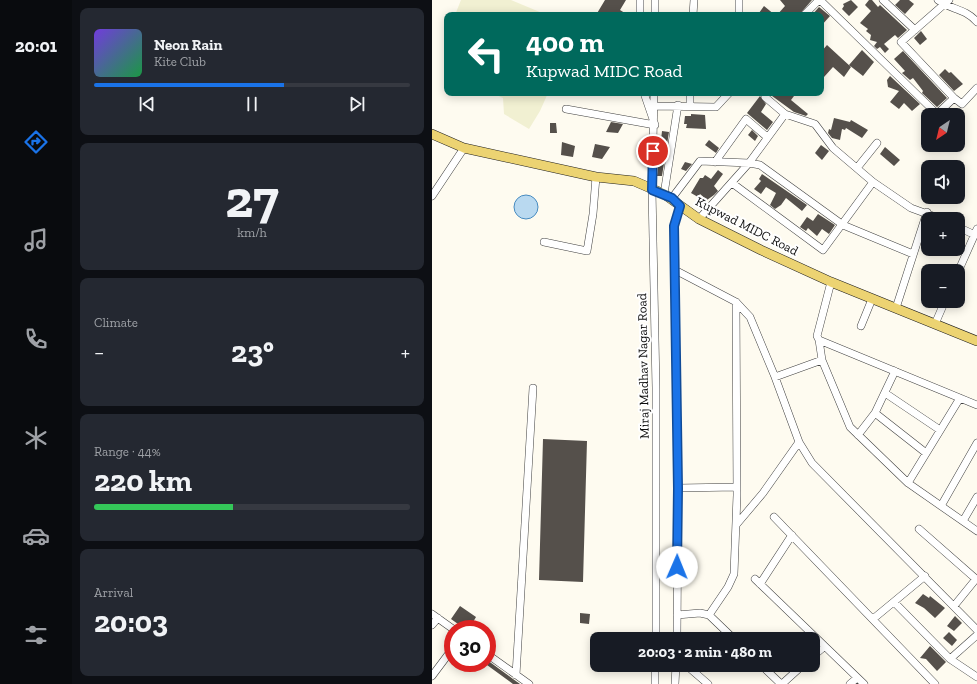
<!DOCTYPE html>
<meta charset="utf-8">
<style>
:root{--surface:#171b24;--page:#242831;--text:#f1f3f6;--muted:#9ea1a6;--line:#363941;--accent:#1a73e8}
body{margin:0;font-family:"Zilla Slab",serif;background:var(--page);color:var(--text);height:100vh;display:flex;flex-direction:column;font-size:15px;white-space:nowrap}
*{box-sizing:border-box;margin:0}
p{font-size:13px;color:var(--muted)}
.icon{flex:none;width:22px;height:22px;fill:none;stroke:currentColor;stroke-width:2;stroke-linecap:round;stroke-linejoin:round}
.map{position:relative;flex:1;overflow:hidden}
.panel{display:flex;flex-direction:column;gap:8px;padding:8px;background:#0d0f14;width:360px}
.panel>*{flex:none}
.top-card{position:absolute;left:12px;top:12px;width:380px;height:84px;border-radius:8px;box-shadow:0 2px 10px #0003;background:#00695c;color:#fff;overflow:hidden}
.needle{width:26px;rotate:215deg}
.fabs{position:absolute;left:489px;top:108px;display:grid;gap:8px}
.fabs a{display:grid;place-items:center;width:44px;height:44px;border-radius:8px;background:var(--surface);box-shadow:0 2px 10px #0003;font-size:20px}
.speed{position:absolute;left:12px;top:620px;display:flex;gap:8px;font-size:20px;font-weight:700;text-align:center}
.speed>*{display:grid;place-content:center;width:52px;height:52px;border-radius:50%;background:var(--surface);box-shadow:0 2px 10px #0003;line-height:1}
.speed .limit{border:6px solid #d22;background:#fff;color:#111}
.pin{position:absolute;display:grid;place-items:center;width:34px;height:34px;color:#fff;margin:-17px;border:2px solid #fff;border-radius:50%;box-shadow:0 1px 4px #0007}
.me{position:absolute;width:44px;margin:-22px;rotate:1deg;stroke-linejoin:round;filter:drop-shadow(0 0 3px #0008)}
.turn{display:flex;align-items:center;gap:14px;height:84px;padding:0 16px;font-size:18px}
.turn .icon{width:52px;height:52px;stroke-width:2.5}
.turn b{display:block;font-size:28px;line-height:34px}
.big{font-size:30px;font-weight:700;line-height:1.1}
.panel .tile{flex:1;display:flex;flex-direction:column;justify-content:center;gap:6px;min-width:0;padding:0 14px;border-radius:8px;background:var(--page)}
.panel .dial{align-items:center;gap:0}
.dial b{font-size:52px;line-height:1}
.song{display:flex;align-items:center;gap:12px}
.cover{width:48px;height:48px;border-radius:6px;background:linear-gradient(135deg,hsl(260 70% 55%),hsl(140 70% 35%))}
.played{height:4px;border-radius:2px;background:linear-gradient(90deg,var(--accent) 60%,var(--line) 60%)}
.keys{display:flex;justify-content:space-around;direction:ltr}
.heat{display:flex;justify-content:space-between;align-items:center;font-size:22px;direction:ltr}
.charge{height:6px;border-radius:3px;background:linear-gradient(90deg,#34c759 44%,var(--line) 0)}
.trip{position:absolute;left:158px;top:632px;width:230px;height:40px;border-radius:8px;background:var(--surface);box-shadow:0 2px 10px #0003;font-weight:700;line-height:40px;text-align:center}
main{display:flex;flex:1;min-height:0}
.tabs{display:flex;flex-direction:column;width:72px;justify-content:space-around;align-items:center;background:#090b0e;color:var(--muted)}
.tabs .icon{width:28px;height:28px}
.tabs .on{color:var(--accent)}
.tabs b{font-size:18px;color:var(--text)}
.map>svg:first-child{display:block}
.farmland{fill:#f1f0d2}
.water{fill:#b9d9f0;stroke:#478bc0}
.building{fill:#55504b}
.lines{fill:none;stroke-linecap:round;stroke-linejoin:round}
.minor-casing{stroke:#414141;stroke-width:8}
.major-casing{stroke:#1f1f1f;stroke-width:10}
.minor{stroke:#fff;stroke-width:7}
.major{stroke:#ecd372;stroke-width:9}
.route-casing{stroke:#114b97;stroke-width:10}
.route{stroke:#1a73e8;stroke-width:7}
.labels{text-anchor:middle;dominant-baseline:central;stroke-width:4;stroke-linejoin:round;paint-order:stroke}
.street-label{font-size:13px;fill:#0e0e0e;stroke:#fff}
</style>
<main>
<nav class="tabs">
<b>20:01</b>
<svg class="icon on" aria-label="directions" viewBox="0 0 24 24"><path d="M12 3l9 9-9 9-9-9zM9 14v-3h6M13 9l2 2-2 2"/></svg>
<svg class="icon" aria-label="music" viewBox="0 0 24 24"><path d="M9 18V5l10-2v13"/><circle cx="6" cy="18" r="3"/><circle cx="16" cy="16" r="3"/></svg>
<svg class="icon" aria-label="phone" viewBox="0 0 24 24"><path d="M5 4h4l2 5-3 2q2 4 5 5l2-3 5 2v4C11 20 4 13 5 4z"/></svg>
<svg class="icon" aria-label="climate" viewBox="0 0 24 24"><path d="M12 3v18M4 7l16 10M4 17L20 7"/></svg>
<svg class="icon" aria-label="car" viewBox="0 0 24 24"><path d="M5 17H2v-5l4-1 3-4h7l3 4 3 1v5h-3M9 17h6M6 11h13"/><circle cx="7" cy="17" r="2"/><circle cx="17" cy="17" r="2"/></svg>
<svg class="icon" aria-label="filters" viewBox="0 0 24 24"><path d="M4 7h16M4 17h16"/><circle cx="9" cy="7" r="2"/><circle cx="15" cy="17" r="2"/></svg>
</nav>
<section class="panel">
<div class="tile">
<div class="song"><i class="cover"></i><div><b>Neon Rain</b><p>Kite Club</p></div></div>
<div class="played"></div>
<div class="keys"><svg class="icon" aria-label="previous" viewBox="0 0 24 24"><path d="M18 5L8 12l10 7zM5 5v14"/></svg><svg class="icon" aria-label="pause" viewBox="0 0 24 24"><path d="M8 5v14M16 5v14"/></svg><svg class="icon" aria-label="next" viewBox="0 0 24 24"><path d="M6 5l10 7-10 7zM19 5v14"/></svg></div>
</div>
<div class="tile dial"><b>27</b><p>km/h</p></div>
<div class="tile"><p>Climate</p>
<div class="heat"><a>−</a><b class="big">23°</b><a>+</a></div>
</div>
<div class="tile"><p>Range · 44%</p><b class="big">220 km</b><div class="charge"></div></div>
<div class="tile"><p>Arrival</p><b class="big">20:03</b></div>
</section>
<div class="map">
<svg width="545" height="684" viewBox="0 0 545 684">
<rect width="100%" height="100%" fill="#fefbf0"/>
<!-- farmland -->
<path class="farmland" d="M29,0h50l36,15h-92z
M60,93h56l-8,18 -11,18 -25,-15 -1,-16z"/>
<!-- water -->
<path class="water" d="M82 207a12 12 0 1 1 24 0a12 12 0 1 1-24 0Z"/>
<!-- building -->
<path class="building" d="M173,0h21l-6,10 8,5h-32z
M348,0h32l-13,15h-22l8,-9z
M419,0l7,7 -9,9 -7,-7 2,-3 -1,-2z
M437,0h3l6,7 2,-2 27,25 -9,8 -3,-3 -11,9 5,5 -4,4 -5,-6 -3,2 -3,-3 3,-4 -7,-2 1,-5 -5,-4 2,-2 -8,-6 11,-12 -6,-6z
M468,0h9l5,4 -9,10 -10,-9z
M332,6l11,9h-13l-3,-2z
M387,7l11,9 -9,10v-11h-9z
M489,31l6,8 -7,6 -6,-7z
M395,45l24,22 -7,10 -11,-10 -9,10 -3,-3v-22z
M430,50l12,12 -11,14 -14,-11z
M471,51l44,47 -10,9 -15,-14 1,-2 -10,-13 -3,2 -8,-7 3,-2 -11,-12z
M513,69l4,4 2,-1 12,12 -9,7 -15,-16z
M458,76l30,28 -8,7 -8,-8 -5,6 -9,-7 9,-11 -11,-4 -1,-7z
M336,93h21l5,3 -3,4 17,14 -2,2 -12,-4z
M328,96l6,8 -5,8 12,10 -6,8 -20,-17z
M259,114l14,1 1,14 -20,-1 1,-4h-3l1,-8h6z
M402,118l16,4 1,-2 17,10 -6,8 -16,-10 -1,2 -3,-1 -2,11 -8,-2 -4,-5 1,-4 2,1z
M179,122l12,2 -5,9 -12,-1z
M118,123h6l1,10h-7z
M320,130l6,6 -3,5 -7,-6z
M230,131l7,1 -7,44h-5z
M277,140l10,8 -3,5 -11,-8z
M130,142l13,4 -2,11 -12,-2z
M163,144l15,3 -8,12 -10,-2z
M389,145l8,6 -7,9 -7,-7z
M453,147l15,13 -6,6 -14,-12z
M253,162l7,2 -6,7 -5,-2z
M286,170l5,4 -9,12 4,5 -4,4 -7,5 -7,-6 -2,3 -7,-4 9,-15h3l2,-3 6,4z
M330,174l45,31 -5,6 -16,-13 -5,7 -6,4 -5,-4 6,-12 -10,-6 -5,7 -7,-5 7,-8 -2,-2z
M386,214l17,11 -6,9 -7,-5 -5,7 -9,-8 -2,3 -6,-4 7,-10 6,4z
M111,439l44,2 -4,141 -44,-2z
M491,594l6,4 1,-2 15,12 -10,10 -11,-10 -9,-5z
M28,606l16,11 -7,12h-4l-14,-10z
M148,613l10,1 -1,10 -9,-1z
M523,616l7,7 -8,8 -7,-5z
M517,632l8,8 -5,6 -9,-8z
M498,646l16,16 -9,9 -11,-12 -6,-1z
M55,660l26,19 7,5h-7l-26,-19z"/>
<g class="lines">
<defs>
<path id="minor" d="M208,0v15
M307,0v15
M388,0l117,114 17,-16 8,6 15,-16
M451,0l32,30
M506,0c13,10 27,8 39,22
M517,0l-48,42 53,56
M223,15v-15
M261,15l1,-15
M372,15l15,-15
M222,93l-2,97 4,198v251
M333,97l20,17 30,10 18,24 40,34 38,26 30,11
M258,105v-12
M222,106l62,1 13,-14
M134,109l89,16 -11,-32
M283,162l31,-43 21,18
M425,168l20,-25
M300,183l91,67 50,-68
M232,194l14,-89
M0,196l32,-48
M240,198l28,-37 49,2 36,-49
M267,219l50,-56 11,2 83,60 70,29
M526,227l17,8
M112,242l43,9 6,-37 3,-37
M243,270l61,32 14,15 25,60 24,65 13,21 165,167
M526,272l19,-43
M399,282l-14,54 2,4 158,65
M464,308l31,-96
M503,324l10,-23
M429,326l11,-27
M387,340l3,20 28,67 58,56 69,48
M343,377l47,-17
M453,393l55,37
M443,413l51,40
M426,435l17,-22 20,-42
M476,483l52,-85
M246,488l59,-1
M509,506l36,-63
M342,517l161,167
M531,521l14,-24
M304,525l27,-32 36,-51
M487,529l57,50 -22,27
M323,579l109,105
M328,584l32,-49
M462,602l56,57
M0,614l21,15
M245,615l23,-2 9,2 25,24
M277,615l19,-28 6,-13 3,-79 -1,-193
M441,619l52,-43
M0,625l6,-7
M545,635l-27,24 27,18
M245,639l1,-151 -4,-262 6,-20
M55,654l42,30
M381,656l11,-9
M254,665l22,19
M329,665l20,19
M84,675l17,-287
M0,676l21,-28
M223,684v-19
M243,684l1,-19
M350,684l21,-19
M418,684l7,-6"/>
<path id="major" d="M0,134l32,14 132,29 38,4 30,13 35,25 62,31 70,32 146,59"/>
</defs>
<!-- minor casing -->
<use href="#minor" class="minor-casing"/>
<!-- major casing -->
<use href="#major" class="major-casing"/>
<!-- minor -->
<use href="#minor" class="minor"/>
<!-- major -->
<use href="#major" class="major"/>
</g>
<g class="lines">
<defs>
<path id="route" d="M221,151l-1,39 20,8 8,8 -6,20 4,262 -1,79"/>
</defs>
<!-- route casing -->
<use href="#route" class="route-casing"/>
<!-- route -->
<use href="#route" class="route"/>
</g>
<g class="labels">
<!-- street labels -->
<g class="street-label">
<text transform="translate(315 226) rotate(27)">Kupwad MIDC Road</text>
<text transform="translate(211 366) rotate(-91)">Miraj Madhav Nagar Road</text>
</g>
</g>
</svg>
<div class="fabs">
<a><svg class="needle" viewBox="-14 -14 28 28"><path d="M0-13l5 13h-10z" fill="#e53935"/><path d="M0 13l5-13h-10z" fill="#9ea1a6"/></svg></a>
<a><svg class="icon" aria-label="sound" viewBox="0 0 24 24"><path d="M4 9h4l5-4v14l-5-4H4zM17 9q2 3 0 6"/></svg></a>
<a>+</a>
<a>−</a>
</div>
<div class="speed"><div class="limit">30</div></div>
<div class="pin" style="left:221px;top:151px;background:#d93025"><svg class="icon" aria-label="arrive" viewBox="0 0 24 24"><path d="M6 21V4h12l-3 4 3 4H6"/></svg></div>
<svg class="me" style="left:245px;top:567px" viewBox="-20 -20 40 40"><circle r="19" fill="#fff"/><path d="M0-13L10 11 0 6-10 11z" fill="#1a73e8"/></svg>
<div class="trip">20:03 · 2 min · 480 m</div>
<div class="top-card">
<div class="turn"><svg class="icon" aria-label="left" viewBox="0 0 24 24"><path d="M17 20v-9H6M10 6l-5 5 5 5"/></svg><div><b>400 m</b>Kupwad MIDC Road</div></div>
</div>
</div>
</main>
